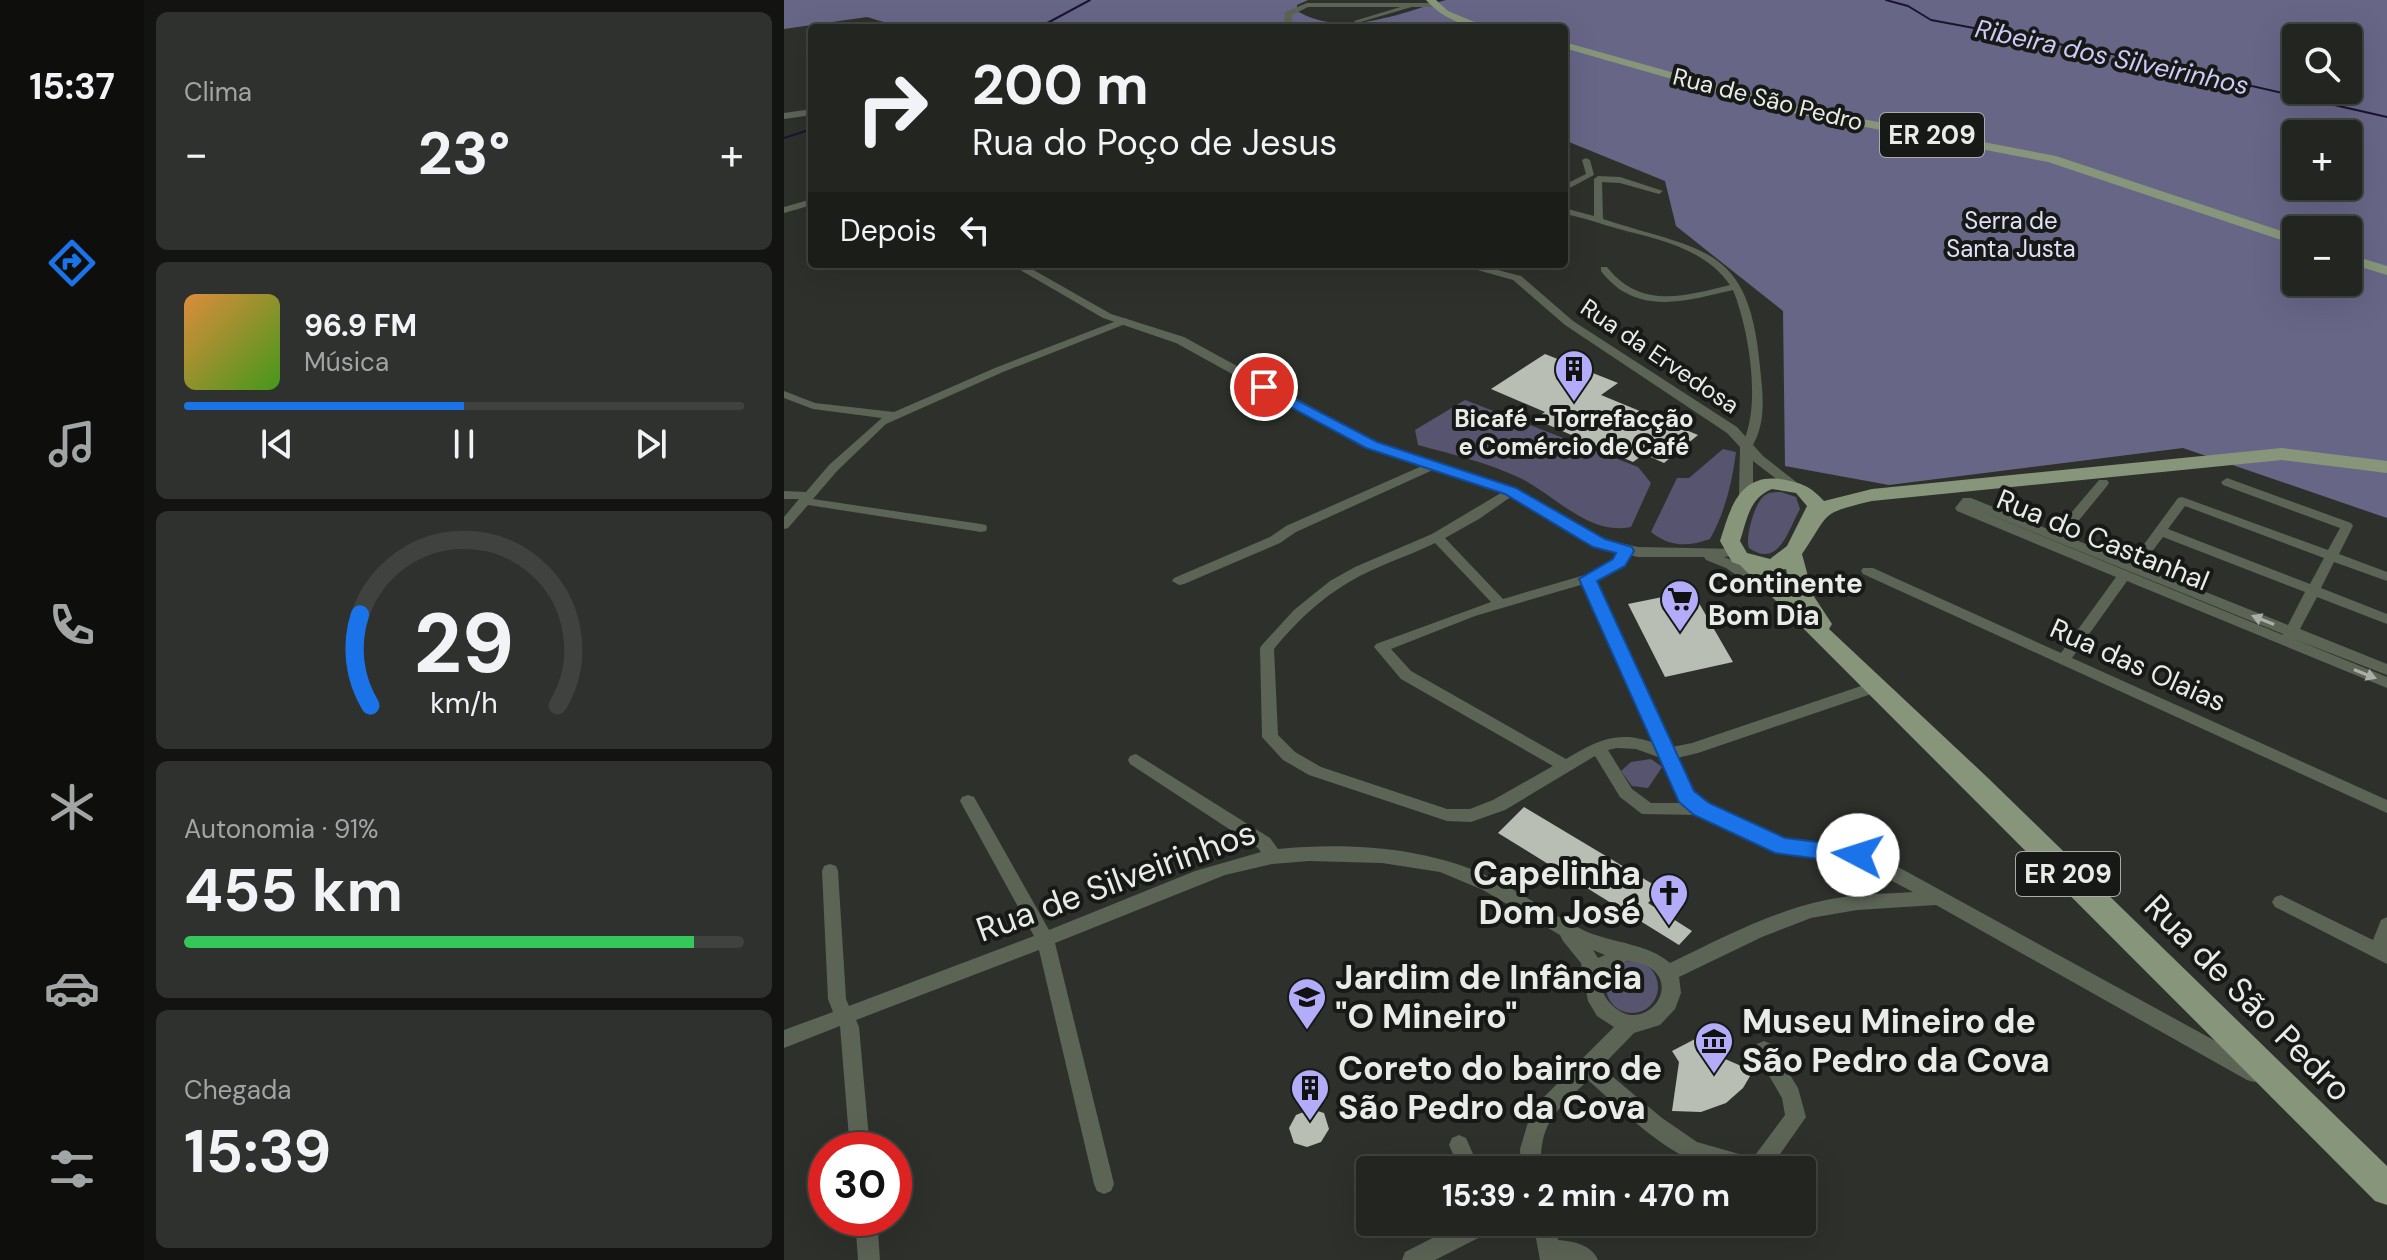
<!DOCTYPE html>
<html lang="pt">
<meta charset="utf-8">
<style>
:root{--surface:#222520;--page:#2e312d;--text:#f1f3f6;--muted:#a2a5a5;--line:#3f423e;--accent:#1a73e8}
body{margin:0;font-family:"DM Sans",sans-serif;background:var(--page);color:var(--text);height:100vh;display:flex;flex-direction:column;font-size:30px;white-space:nowrap}
*{box-sizing:border-box;margin:0}
p{font-size:26px;color:var(--muted)}
.icon{flex:none;width:44px;height:44px;fill:none;stroke:currentColor;stroke-width:2;stroke-linecap:round;stroke-linejoin:round}
.map{position:relative;flex:1;overflow:hidden}
.side{display:flex;flex-direction:column;gap:12px;padding:12px;background:#131412;width:640px}
.side>*{flex:none}
.banner{position:absolute;left:24px;top:24px;width:760px;height:244px;border-radius:8px;box-shadow:0 8px 32px #0002,0 0 0 2px var(--line);background:#222520;color:var(--text);overflow:hidden}
.tools{position:absolute;left:1498px;top:24px;display:grid;gap:16px}
.tools a{display:grid;place-items:center;width:80px;height:80px;border-radius:8px;background:var(--surface);box-shadow:0 8px 32px #0002,0 0 0 2px var(--line);font-size:40px}
.speed{position:absolute;left:24px;top:1132px;display:flex;gap:16px;font-size:40px;font-weight:700;text-align:center}
.speed>*{display:grid;place-content:center;width:104px;height:104px;border-radius:50%;background:var(--surface);box-shadow:0 8px 32px #0002,0 0 0 2px var(--line);line-height:1}
.speed .limit{border:12px solid #d22;background:#fff;color:#111}
.pin{position:absolute;display:grid;place-items:center;width:68px;height:68px;color:#fff;margin:-34px;border:4px solid #fff;border-radius:50%;box-shadow:0 2px 8px #0007}
.me{position:absolute;width:88px;margin:-44px;rotate:275deg;stroke-linejoin:round;filter:drop-shadow(0 0 6px #0008)}
.turn{display:flex;align-items:center;gap:28px;height:168px;padding:0 32px;font-size:36px}
.turn .icon{width:104px;height:104px;stroke-width:2.5}
.turn b{display:block;font-size:56px;line-height:68px}
.then{display:flex;align-items:center;height:76px;padding:0 32px;background:#0003;gap:16px;font-size:30px}
.big{font-size:60px;font-weight:700;line-height:1.1}
.side .widget{flex:1;display:flex;flex-direction:column;justify-content:center;gap:12px;min-width:0;padding:0 28px;border-radius:12px;background:var(--page)}
.side .dial{align-items:center;gap:0}
.dial svg{height:208px;overflow:visible;fill:none;stroke:var(--line);stroke-width:7;stroke-linecap:round;text-anchor:middle}
.dial text{fill:var(--text);stroke:none}
.song{display:flex;align-items:center;gap:24px}
.cover{width:96px;height:96px;border-radius:12px;background:linear-gradient(135deg,hsl(30 70% 55%),hsl(100 70% 35%))}
.played{height:8px;border-radius:4px;background:linear-gradient(90deg,var(--accent) 50%,var(--line) 50%)}
.keys{display:flex;justify-content:space-around;direction:ltr}
.heat{display:flex;justify-content:space-between;align-items:center;font-size:44px;direction:ltr}
.charge{height:12px;border-radius:6px;background:linear-gradient(90deg,#34c759 91%,var(--line) 0)}
.trip{position:absolute;left:572px;top:1156px;width:460px;height:80px;border-radius:8px;background:var(--surface);box-shadow:0 8px 32px #0002,0 0 0 2px var(--line);font-weight:700;line-height:80px;text-align:center}
main{display:flex;flex:1;min-height:0}
.dock{display:flex;flex-direction:column;width:144px;justify-content:space-around;align-items:center;background:#0e0f0d;color:var(--muted)}
.dock .icon{width:56px;height:56px}
.dock .active{color:var(--accent)}
.dock b{font-size:36px;color:var(--text)}
.map>svg:first-child{display:block}
.green{fill:#56546f}
.forest{fill:#686687;fill-rule:evenodd}
.lines{fill:none;stroke-linecap:round;stroke-linejoin:round}
.stream{stroke:#191531;stroke-width:2}
.building{fill:#b9beb5}
.minor{fill:#5c6456;fill-rule:evenodd}
.tertiary{fill:#5c6456;fill-rule:evenodd}
.primary{fill:#87967a;fill-rule:evenodd}
.oneway{fill:#aaaea6}
.route{fill:#1a73e8;stroke:#114b97;stroke-width:2}
.labels{text-anchor:middle;dominant-baseline:central;stroke-width:8;stroke-linejoin:round;paint-order:stroke}
.far-street-label{font-size:24px;fill:#e9ebe7;stroke:#171916}
.far-park-label{font-size:24px;fill:#e0dff7;stroke:#171916}
.far-poi-label{font-size:24px;font-weight:bold;fill:#e9ebe7;stroke:#171916}
.far-water-label{font-size:26px;font-style:italic;fill:#cccaf9;stroke:#171916}
.shield{fill:#171916;stroke:#aaaca8;stroke-width:2}
.shield-label{font-size:26px;font-weight:bold;fill:#e9ebe7}
.street-label{font-size:28px;fill:#e9ebe7;stroke:#171916}
.poi-label{font-size:28px;font-weight:bold;fill:#e9ebe7;stroke:#171916;text-anchor:start}
.near-poi-label{font-size:34px;font-weight:bold;fill:#e9ebe7;stroke:#171916;text-anchor:start}
.near-street-label{font-size:34px;fill:#e9ebe7;stroke:#171916}
</style>
<main>
<nav class="dock">
<b>15:37</b>
<svg class="icon active" aria-label="directions" viewBox="0 0 24 24"><path d="M12 3l9 9-9 9-9-9zM9 14v-3h6M13 9l2 2-2 2"/></svg>
<svg class="icon" aria-label="music" viewBox="0 0 24 24"><path d="M9 18V5l10-2v13"/><circle cx="6" cy="18" r="3"/><circle cx="16" cy="16" r="3"/></svg>
<svg class="icon" aria-label="phone" viewBox="0 0 24 24"><path d="M5 4h4l2 5-3 2q2 4 5 5l2-3 5 2v4C11 20 4 13 5 4z"/></svg>
<svg class="icon" aria-label="climate" viewBox="0 0 24 24"><path d="M12 3v18M4 7l16 10M4 17L20 7"/></svg>
<svg class="icon" aria-label="car" viewBox="0 0 24 24"><path d="M5 17H2v-5l4-1 3-4h7l3 4 3 1v5h-3M9 17h6M6 11h13"/><circle cx="7" cy="17" r="2"/><circle cx="17" cy="17" r="2"/></svg>
<svg class="icon" aria-label="filters" viewBox="0 0 24 24"><path d="M4 7h16M4 17h16"/><circle cx="9" cy="7" r="2"/><circle cx="15" cy="17" r="2"/></svg>
</nav>
<section class="side">
<div class="widget"><p>Clima</p>
<div class="heat"><a>−</a><b class="big">23°</b><a>+</a></div>
</div>
<div class="widget">
<div class="song"><i class="cover"></i><div><b>96.9 FM</b><p>Música</p></div></div>
<div class="played"></div>
<div class="keys"><svg class="icon" aria-label="previous" viewBox="0 0 24 24"><path d="M18 5L8 12l10 7zM5 5v14"/></svg><svg class="icon" aria-label="pause" viewBox="0 0 24 24"><path d="M8 5v14M16 5v14"/></svg><svg class="icon" aria-label="next" viewBox="0 0 24 24"><path d="M6 5l10 7-10 7zM19 5v14"/></svg></div>
</div>
<div class="widget dial"><svg viewBox="0 0 100 80">
<path d="M14 69A42 42 0 1 1 86 69"/>
<path d="M14 69A42 42 0 0 1 10 34" stroke="#1a73e8"/>
<text x="50" y="56" font-size="32" font-weight="700">29</text>
<text x="50" y="72" font-size="11">km/h</text>
</svg></div>
<div class="widget"><p>Autonomia · 91%</p><b class="big">455 km</b><div class="charge"></div></div>
<div class="widget"><p>Chegada</p><b class="big">15:39</b></div>
</section>
<div class="map">
<svg width="1603" height="1260" viewBox="0 0 1603 1260">
<rect width="100%" height="100%" fill="#2e312b"/>
<!-- green -->
<path class="green" d="M681,400l173,67 13,16 -20,44c-42,9 -76,-32 -111,-49 -31,-15 -69,-24 -102,-33l-3,-15z
M939,449l13,3c-4,31 -11,60 -26,87 -23,8 -40,8 -59,-7l26,-54h12z
M997,492l15,5 4,12c-12,21 -21,60 -51,39 -4,-11 5,-41 13,-50 5,-6 12,-6 19,-6z
M867,759l11,8 -14,21 -16,-2 -11,-15 10,-9z
M822 987a26 26 0 1 1 52 0a26 26 0 1 1-52 0Z"/>
<!-- forest -->
<path class="forest" d="M0,0h524l-11,5v6c46,27 102,3 149,-11h941v518l-204,-70 -294,37 -104,-19 -2,-155 -107,-85 -11,-45 -101,-41v-112h-661l-36,-11 -83,12zM1512,38h52v52h-52zM1512,134h52v52h-52zM1512,230h52v52h-52z"/>
<g class="lines">
<!-- stream -->
<path class="stream" d="M1102,0l22,6 23,14 181,34 275,63
M254,28l52,-28
M0,138l28,-9"/>
</g>
<!-- building -->
<path class="building" d="M761,354l73,29 -17,12 97,40 -34,28 -20,-9 -11,8 -98,-43 10,-7 -54,-23z
M908,591l41,71 -68,15 -37,-73z
M740,807l137,82 -13,14 44,28 -13,14 -181,-112z
M913,1038l7,12 49,21 -10,17 -17,15 -25,9 -29,-1 7,-49 -7,-11z
M527,1109l13,4 5,16 -8,13 -14,5 -13,-4 -5,-15 7,-13z"/>
<g class="lines">
<!-- minor -->
<path class="minor" d="M623,3l8,3 -58,17 -3,-2 53,-16z
M802,158l4,2 4,15 -30,16v-6l22,-11 -4,-14z
M814,176l22,1 43,14 -4,3 -39,-11 -18,-1 1,37c101,33 146,25 157,148 3,29 7,57 -10,83h-8l-2,-2c23,-37 9,-119 -7,-158 -47,11 -97,27 -132,-19v-4h6c34,43 78,29 123,18 -26,-37 -70,-45 -111,-56 -19,-5 -36,-12 -55,-15v-6l30,8v-37z
M28,199v6l-28,8v-6z
M340,318l4,1v4l-125,49 -117,52 -49,47 -24,28 168,25 5,1 1,3 -1,3 -5,1 -173,-27 -20,23 -4,1v-12l15,-18h-15v-8l22,1 23,-27 53,-47 -69,-9 -29,-11v-7l31,12 79,9 101,-44z
M647,462l6,4 -2,3 -139,63 -16,11 -96,41 -5,1 -7,-4 2,-3 96,-41 16,-11z
M1443,478l124,45 2,3 -14,28 48,18v9l-53,-19 -13,26 66,26v10l-70,-27 -17,32 87,35v11l-93,-36 93,38v11l-260,-107 -55,77 315,142v13l-524,-239 -2,-3 2,-3h10l188,85 55,-76 -159,-66 -2,-3 8,-10h8l84,34 44,-52h8l2,3 -2,3 -41,50 65,26 47,-64 4,-1 146,53 12,-22 -117,-43 -2,-3zM1185,506l314,128v1zM1401,506l139,52 -14,26 -142,-55zM1379,537l142,55 -17,33 -147,-59z
M727,487l6,4 -2,3 -36,25 -34,19 58,61 92,-27 19,-12 7,-12h10l2,3c-9,15 -20,25 -38,30l77,166 20,-4 181,-61h10l2,4 -2,4 -185,63 -21,5 15,34 16,12 77,36 73,8 22,9 381,209 3,7 -3,7 -7,2 -7,-2 -311,-175 -79,5 -46,8 -49,19 -83,40 2,16 -6,16 -15,16 -26,8 -33,34 61,51 35,24 56,16 32,-43 -3,-17 -28,-48 3,-6 7,-3 7,3 27,44 8,29 -37,53c-14,0 -29,1 -43,0 -52,-5 -100,-57 -138,-90 -32,32 -49,41 -47,90h-20l-1,-21 12,-40 82,-82 -17,-11 -9,-15 -7,-38 -18,-22 -3,-6 -77,-45 -43,-18 -58,-9 -73,-2 -37,3 -47,11 -170,68 59,241 -3,7 -7,3 -7,-3 -3,-7 -55,-234 -183,70 3,7 11,123h-20l-10,-124 -56,22v-18l49,-18 -5,-13 -6,-128 2,-5 6,-2 6,2 2,5 8,128 3,7 185,-70 -74,-135 2,-4 6,-2 6,2 75,133 146,-59 66,-19 -3,-4 -128,-84 -2,-4 2,-4 6,-2 134,84 8,11c71,-7 151,-2 216,30 31,16 60,37 91,52 28,12 64,13 85,32 50,-24 102,-52 156,-63 29,-6 58,-6 87,-8l-57,-30 -73,-8 -83,-39 -58,-1 -22,-17 -25,-41 -90,54 -34,12 -24,-1 -138,-46 -26,-15 -21,-23 -2,-89 2,-3 32,-35 36,-29 25,-14 77,-33zM651,543l56,59 -115,42 -2,3 27,32 152,87 -60,34 -23,9h-23l-126,-42 -26,-15 -17,-17 -4,-86c25,-31 56,-59 92,-76 22,-11 47,-19 69,-30zM800,584l70,159c-36,-13 -56,-3 -88,16l-155,-88 -20,-22 84,-33zM833,748l19,1 25,9 22,45h-32l-19,-14 -24,-39zM809,950l12,5 -7,3zM843,961c69,7 20,83 -17,42 -19,-21 0,-33 17,-42z
M1497,895l92,45 8,-20 6,-3v47l-112,-57 -3,-5 3,-5z
M675,1135l7,3 14,32h-20l-11,-25 3,-7z
M71,1218h22l3,42h-22z
M680,1222h33l-3,8 -59,30h-33l3,-8z
M749,1222h22l3,18c15,1 34,5 40,20h-58z"/>
<!-- tertiary -->
<path class="tertiary" d="M523,3h129l4,2 -4,2h-128l-16,8v13h-8l1,-16z
M28,109v6l-28,4v-6z
M226,264h13l88,50 73,23 192,105 140,46 88,51 34,8 101,2 2,3 -2,3 -15,2 12,5 42,29 -8,5 -5,-1 -39,-27 -20,-8 -2,-3h-66l-44,-11 -88,-52 -140,-46 -190,-105 -73,-25z
M672,264h18l47,12 52,45 164,106 26,29 37,29 -7,4 -5,-1 -35,-27v34l-7,4 -5,-1 -2,-3 1,-48 -13,-14 -162,-108 -52,-45z"/>
<!-- primary -->
<path class="primary" d="M642,0h10l12,11 41,17c-24,0 -47,-10 -63,-28z
M780,42l225,63 267,51 240,80v9l-248,-83 -261,-50 -223,-64z
M1564,254l39,12v9l-39,-12z
M1498,448l105,13v12l-105,-13 -410,41c-54,13 -41,11 -70,53l11,41 19,29 -3,5 158,148 400,389v39l-12,-4 -635,-636 -8,-3 -12,-21c11,-35 20,-70 66,-61 18,4 25,7 38,21l48,-12zM988,489l24,4 11,13 -20,40 -17,13 -23,-6 -7,-12c7,-21 9,-43 32,-52zM1002,569l5,23 -20,-20z"/>
</g>
<!-- one-way arrows -->
<defs><path id="oneway-solid" d="M-6-.8H1V-3.2L6.5 0L1 3.2V.8H-6Z" transform="scale(2)"/></defs>
<g class="oneway">
<use href="#oneway-solid" transform="translate(1479 620) rotate(-158)"/>
<use href="#oneway-solid" transform="translate(1581 674) rotate(22)"/>
</g>
<!-- route -->
<path class="route" d="M480,383l113,59 139,46 89,51 27,8 2,4 -9,15 -28,15 97,210 15,12 76,35 81,10 3,7 -3,6 -8,3 -83,-11 -81,-38 -15,-13 -100,-223 34,-20 3,-6 -23,-6 -88,-53 -139,-46 -107,-58 -2,-3z"/>
<!-- icons -->
<defs>
<symbol id="building-pin" viewBox="-11 -11 22 30"><path d="M0 17L-7.5 6A9.5 9.5 0 1 1 7.5 6Z" fill="#b3adf9" stroke="#171916"/><path d="M-4-6H4V6H1V3H-1V6H-4ZM-2.5-4.3h1.7v1.8h-1.7ZM.8-4.3h1.7v1.8H.8ZM-2.5-1h1.7V.8h-1.7ZM.8-1h1.7V.8H.8Z" fill="#111"/></symbol>
<symbol id="supermarket-pin" viewBox="-11 -11 22 30"><path d="M0 17L-7.5 6A9.5 9.5 0 1 1 7.5 6Z" fill="#b3adf9" stroke="#171916"/><path d="M-6-5.5h2.5l.6 2H6L4.5 2H-2.5L-4.4-4H-6ZM-1.5 3.2a1.3 1.3 0 1 0 .1 0ZM3 3.2a1.3 1.3 0 1 0 .1 0Z" fill="#111"/></symbol>
<symbol id="church-pin" viewBox="-11 -11 22 30"><path d="M0 17L-7.5 6A9.5 9.5 0 1 1 7.5 6Z" fill="#b3adf9" stroke="#171916"/><path d="M-1.2-6h2.4v3.5h3.3v2.4h-3.3V6h-2.4V-.1h-3.3v-2.4h3.3Z" fill="#111"/></symbol>
<symbol id="school-pin" viewBox="-11 -11 22 30"><path d="M0 17L-7.5 6A9.5 9.5 0 1 1 7.5 6Z" fill="#b3adf9" stroke="#171916"/><path d="M0-5L7-2L0 1L-7-2ZM-4 1L0 2.5L4 1V4Q0 6-4 4Z" fill="#111"/></symbol>
<symbol id="museum-pin" viewBox="-11 -11 22 30"><path d="M0 17L-7.5 6A9.5 9.5 0 1 1 7.5 6Z" fill="#b3adf9" stroke="#171916"/><path d="M0-6L6-3V-2H-6V-3ZM-5-1h2V3h-2ZM-1-1h2V3h-2ZM3-1h2V3H3ZM-6 4H6V6H-6Z" fill="#111"/></symbol>
</defs>
<g fill-rule="evenodd">
<use href="#building-pin" x="768" y="347" width="44" height="60"/>
<use href="#supermarket-pin" x="874" y="577" width="44" height="60"/>
<use href="#church-pin" x="863" y="871" width="44" height="60"/>
<use href="#school-pin" x="501" y="975" width="44" height="60"/>
<use href="#museum-pin" x="908" y="1019" width="44" height="60"/>
<use href="#building-pin" x="504" y="1066" width="44" height="60"/>
</g>
<g class="labels">
<!-- far-street labels -->
<g class="far-street-label">
<text transform="translate(984 99) rotate(14)">Rua de São Pedro</text>
<text transform="translate(876 356) rotate(34)">Rua da Ervedosa</text>
</g>
<!-- far-park labels -->
<g class="far-park-label">
<text x="1227" y="220">Serra de<tspan x="1227" dy="28">Santa Justa</tspan></text>
</g>
<!-- far-poi labels -->
<g class="far-poi-label">
<text x="790" y="418">Bicafé - Torrefacção<tspan x="790" dy="28">e Comércio de Café</tspan></text>
</g>
<!-- far-water labels -->
<g class="far-water-label">
<text transform="translate(1328 57) rotate(12)">Ribeira dos Silveirinhos</text>
</g>
<!-- shield labels -->
<g class="shield">
<rect x="1096" y="113" width="104" height="44" rx="6"/>
<rect x="1232" y="852" width="104" height="44" rx="6"/>
</g>
<g class="shield-label">
<text x="1148" y="135">ER 209</text>
<text x="1284" y="874">ER 209</text>
</g>
<!-- street labels -->
<g class="street-label">
<text transform="translate(1319 540) rotate(22)">Rua do Castanhal</text>
<text transform="translate(1354 665) rotate(24)">Rua das Olaias</text>
</g>
<!-- poi labels -->
<g class="poi-label">
<text x="924" y="583">Continente<tspan x="924" dy="32">Bom Dia</tspan></text>
</g>
<!-- near-poi labels -->
<g class="near-poi-label">
<text x="857" y="873" text-anchor="end">Capelinha<tspan x="857" dy="39">Dom José</tspan></text>
<text x="551" y="977">Jardim de Infância<tspan x="551" dy="39">"O Mineiro"</tspan></text>
<text x="958" y="1021">Museu Mineiro de<tspan x="958" dy="39">São Pedro da Cova</tspan></text>
<text x="554" y="1068">Coreto do bairro de<tspan x="554" dy="39">São Pedro da Cova</tspan></text>
</g>
<!-- near-street labels -->
<g class="near-street-label">
<text transform="translate(332 881) rotate(-20)">Rua de Silveirinhos</text>
<text transform="translate(1464 998) rotate(45)">Rua de São Pedro</text>
</g>
</g>
</svg>
<div class="tools">
<a><svg class="icon" aria-label="search" viewBox="0 0 24 24"><circle cx="10" cy="10" r="6"/><path d="M15 15l6 6"/></svg></a>
<a>+</a>
<a>−</a>
</div>
<div class="speed"><div class="limit">30</div></div>
<div class="pin" style="left:480px;top:387px;background:#d93025"><svg class="icon" aria-label="arrive" viewBox="0 0 24 24"><path d="M6 21V4h12l-3 4 3 4H6"/></svg></div>
<svg class="me" style="left:1074px;top:855px" viewBox="-20 -20 40 40"><circle r="19" fill="#fff"/><path d="M0-13L10 11 0 6-10 11z" fill="#1a73e8"/></svg>
<div class="trip">15:39 · 2 min · 470 m</div>
<div class="banner">
<div class="turn"><svg class="icon" aria-label="right" viewBox="0 0 24 24"><path d="M7 20v-9h11M14 6l5 5-5 5"/></svg><div><b>200 m</b>Rua do Poço de Jesus</div></div>
<div class="then">Depois<svg class="icon" aria-label="left" viewBox="0 0 24 24"><path d="M17 20v-9H6M10 6l-5 5 5 5"/></svg></div>
</div>
</div>
</main>
